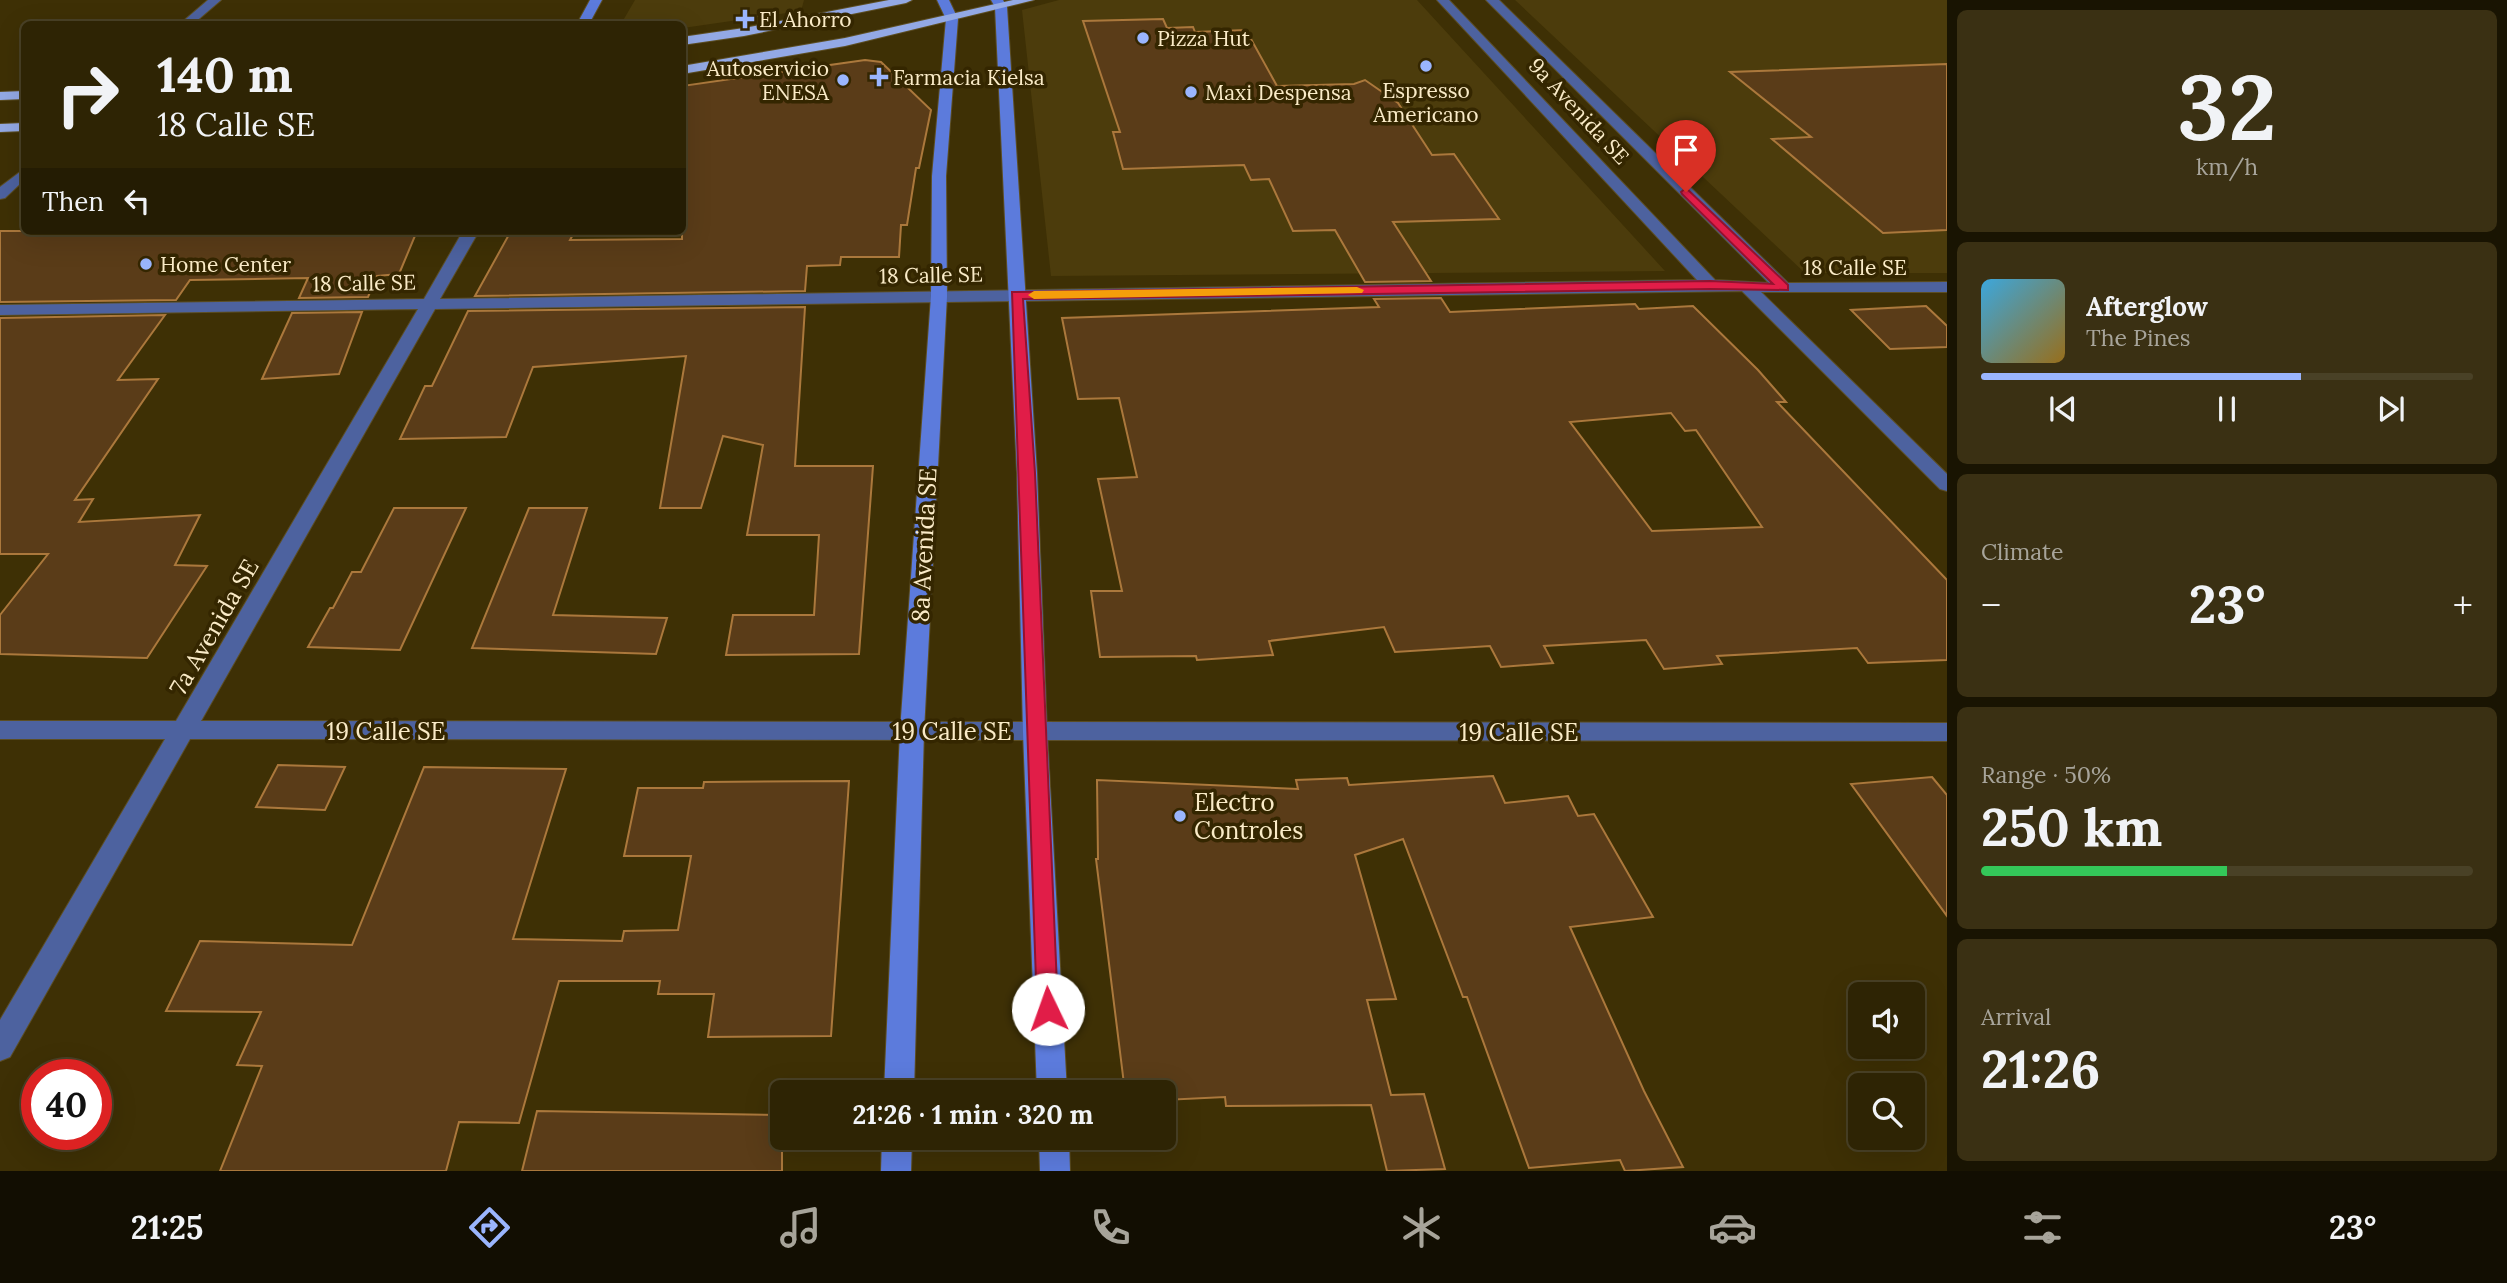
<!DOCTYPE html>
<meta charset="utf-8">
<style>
:root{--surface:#2e2404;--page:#3a3013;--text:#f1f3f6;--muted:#a7a49a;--line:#494126;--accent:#9ab5fd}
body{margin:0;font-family:Lora,serif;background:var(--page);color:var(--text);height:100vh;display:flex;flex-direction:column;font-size:26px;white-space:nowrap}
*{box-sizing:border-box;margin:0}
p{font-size:23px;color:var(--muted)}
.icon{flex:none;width:38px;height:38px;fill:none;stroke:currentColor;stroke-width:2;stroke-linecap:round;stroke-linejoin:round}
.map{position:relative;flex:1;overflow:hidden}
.details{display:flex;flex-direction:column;gap:10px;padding:10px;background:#191402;width:560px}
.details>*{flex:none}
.hud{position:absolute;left:21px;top:21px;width:665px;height:214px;border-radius:10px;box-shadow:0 7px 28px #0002,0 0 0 2px var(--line);background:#2e2404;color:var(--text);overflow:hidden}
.controls{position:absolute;left:1848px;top:982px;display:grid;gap:14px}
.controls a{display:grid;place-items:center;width:77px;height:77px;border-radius:10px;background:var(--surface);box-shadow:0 7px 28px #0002,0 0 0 2px var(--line);font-size:35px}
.speed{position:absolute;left:21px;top:1059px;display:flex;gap:14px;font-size:35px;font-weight:700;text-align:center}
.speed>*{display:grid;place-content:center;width:91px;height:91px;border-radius:50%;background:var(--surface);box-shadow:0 7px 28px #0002,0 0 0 2px var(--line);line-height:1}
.speed .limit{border:10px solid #d22;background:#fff;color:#111}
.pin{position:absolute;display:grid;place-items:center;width:60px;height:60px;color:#fff;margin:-72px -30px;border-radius:50% 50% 50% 0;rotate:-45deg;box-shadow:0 0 7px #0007}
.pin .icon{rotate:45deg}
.me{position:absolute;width:77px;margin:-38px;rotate:357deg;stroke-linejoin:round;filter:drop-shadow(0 0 5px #0008)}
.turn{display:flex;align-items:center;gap:24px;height:147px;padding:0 21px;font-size:32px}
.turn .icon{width:91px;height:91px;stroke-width:2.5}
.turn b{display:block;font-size:49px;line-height:60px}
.then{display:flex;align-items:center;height:66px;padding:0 21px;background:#0003;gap:14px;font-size:26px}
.big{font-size:52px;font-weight:800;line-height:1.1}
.details .widget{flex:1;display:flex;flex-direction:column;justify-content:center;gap:10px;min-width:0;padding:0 24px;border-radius:10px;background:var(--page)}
.details .dial{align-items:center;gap:0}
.dial b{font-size:91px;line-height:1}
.song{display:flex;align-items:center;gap:21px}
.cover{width:84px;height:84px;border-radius:10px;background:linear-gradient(135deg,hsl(200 70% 55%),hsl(40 70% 35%))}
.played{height:7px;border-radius:4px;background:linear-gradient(90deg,var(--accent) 65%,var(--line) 65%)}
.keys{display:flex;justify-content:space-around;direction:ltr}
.heat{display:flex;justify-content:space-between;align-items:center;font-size:38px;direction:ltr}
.charge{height:10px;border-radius:5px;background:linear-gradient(90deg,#34c759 50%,var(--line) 0)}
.trip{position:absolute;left:770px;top:1080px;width:406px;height:70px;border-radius:10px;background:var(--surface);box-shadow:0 7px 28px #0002,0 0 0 2px var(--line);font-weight:800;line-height:70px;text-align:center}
.tab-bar{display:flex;height:112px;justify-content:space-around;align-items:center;background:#120e02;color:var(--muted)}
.tab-bar .icon{width:49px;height:49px}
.tab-bar .current{color:var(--accent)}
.tab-bar b{font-size:32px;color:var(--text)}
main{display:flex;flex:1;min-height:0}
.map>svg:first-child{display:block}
.built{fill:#4c3c0c}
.building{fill:#5a3c18;stroke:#ab783c;stroke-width:2;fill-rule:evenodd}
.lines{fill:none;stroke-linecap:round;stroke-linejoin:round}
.street-casing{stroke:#5c4e24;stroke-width:2}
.secondary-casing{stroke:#5c4e24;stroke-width:2}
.highway-casing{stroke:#5c4e24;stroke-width:2}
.street{fill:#4d629f;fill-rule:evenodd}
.secondary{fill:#5c7bdc;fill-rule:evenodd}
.highway{fill:#93a9e5;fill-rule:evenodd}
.route{fill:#e11d48;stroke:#92132f;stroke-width:2}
.slow{fill:#f59e0b}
.poi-dot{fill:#9ab5fd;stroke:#342600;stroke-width:2.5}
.labels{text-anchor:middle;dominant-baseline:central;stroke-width:7;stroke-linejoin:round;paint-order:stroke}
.far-poi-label{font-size:21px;fill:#faebc7;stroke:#342600;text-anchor:start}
.far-street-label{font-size:21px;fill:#faebc7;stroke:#342600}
.street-label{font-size:24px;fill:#faebc7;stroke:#342600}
.poi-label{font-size:24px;fill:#faebc7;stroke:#342600;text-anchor:start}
</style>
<main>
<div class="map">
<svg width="1947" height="1171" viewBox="0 0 1947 1171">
<rect width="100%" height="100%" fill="#3e3005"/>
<!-- built -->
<path class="built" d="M635,0h169l-3,11 -118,17 -1,-4h-61z
M1059,0h358l248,271 -614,5 -29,-266z
M1515,0h432v273h-142z"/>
<!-- building -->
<path class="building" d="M1163,19l4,9 26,-1 2,5 51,-2 31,56 77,-2 11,-4 33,23 34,52 22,-1 45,65 -106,3 38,59 -66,1 -30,-52 -42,1 -24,-52 -18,1 -7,-15 -121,4 -10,-37h7l-37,-111z
M865,60l16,2 50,48 -12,58h-3l-9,57h-6l-2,32h-58l-1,8 -33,1 -2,25 -330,5 36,-65h64l-5,9 112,-1v-153z
M1947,64v166l-64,3 -111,-94 39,-2 -81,-65z
M0,231h417l-18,43 -22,2 -9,21 -69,1 9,-20 -118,2 -14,20 -176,2z
M1441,298l9,14 185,-8 4,5 54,-3 65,64 28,32h-9l170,178v80l-79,3 -11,-15 -140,8 5,8 -58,5 -18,-29 -102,6 9,17 -52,4 -11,-21 -95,6 -11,-25 -115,14 4,14 -76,5 -1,-4 -96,1 -9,-66h31l-24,-112 39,-2 -18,-79 -41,1 -16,-81 317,-11 -5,-8zM1671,413l14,18 11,-1 66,97 -110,4 -82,-109z
M1926,306l21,20v21l-57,2 -39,-39z
M805,307l-10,159h78l-14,188 -133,1 7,-40h81l5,-80h-72l16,-90 -40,-9 -22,72h-41l26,-152 -153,11 -27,70 -106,2 25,-53h7l36,-75z
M362,312l-23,62 -77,5 30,-66z
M165,315l-47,65 40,-1 -83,121 18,-1 -14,23 121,-7 -25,50 32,1 -60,92 -147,-4v-39l48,-61h-48v-236z
M394,508h72l-66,142 -92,-3 22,-39h3l19,-36h9z
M529,508h58l-34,107 114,3 -11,36 -184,-6z
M278,765l67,2 -20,43 -69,-3z
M424,767l142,2 -53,170 109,2 2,-10 54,-1 13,-74h-67l14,-68h65l1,-6 145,-1 -18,255 -123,1 6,-43h-56l2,-13h-101l-40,142 -60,-1 -13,49h-226l42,-105 -25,-1 24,-53 -95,-1 34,-70 152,4z
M1493,776l12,27 63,-7 10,20 16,-2 59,103 -83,10 74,164 39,76 -58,4 -5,-11 -91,8 -62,-171h-4l-60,-158 -48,16 41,144 -29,1 24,95 33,-1 21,75 -58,2 -16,-66 -145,1 -1,-9 -61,3v-8h-39l-29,-233h2l-1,-79 201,9 -2,-9 51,-2 2,7z
M1932,777l15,18v121l-96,-132z
M537,1111l245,4v56h-260z"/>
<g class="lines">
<defs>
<path id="street" d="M208,0h13l-28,24h-13z
M1437,0h12l266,280 54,3 -283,-283h13l289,283 159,-1v10h-186l186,182v17l-7,-2 -198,-198 -1307,18 -234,412 1746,2v18l-1757,-2 -180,318 -10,4v-41l165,-281h-165v-18h176l242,-412 -418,6v-10l424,-6 39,-68h16l-39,68 1257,-19z
M24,169v11l-19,18 -5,1v-12z"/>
<path id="secondary" d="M590,0h12l-13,24h-12z
M937,0h12l9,19 -12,157 1,120 -23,435 -10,361h-30l16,-361 31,-435 1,-120 14,-157z
M991,0h12l4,7 30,466 10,259 20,360h-30l-14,-360 -6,-259 -22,-466z
M882,1138h30l-1,33h-30z
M1039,1138h30l1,33h-30z"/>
<path id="highway" d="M889,0h23l-6,3 -162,33 -62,9v-8l62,-9z
M1013,0h21l-189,46 -163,28v-8l163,-28z
M24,91v8l-24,1v-8z
M24,123v8l-24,1v-8z"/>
</defs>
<!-- street casing -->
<use href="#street" class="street-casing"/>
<!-- secondary casing -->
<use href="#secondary" class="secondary-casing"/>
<!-- highway casing -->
<use href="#highway" class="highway-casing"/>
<!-- street -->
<use href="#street" class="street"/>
<!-- secondary -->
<use href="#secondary" class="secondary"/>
<!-- highway -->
<use href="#highway" class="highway"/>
</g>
<!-- route -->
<path class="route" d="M1686,188l102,97v5l-78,-1 -687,10 12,174 23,536 -3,7 -7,3 -8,-3 -3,-7 -25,-717 698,-11 63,3 -91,-90 -1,-2z"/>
<!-- slow -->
<path class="slow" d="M1357,287l7,3 -2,3 -328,6 -6,-4 6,-4z"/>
<!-- markers -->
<g class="poi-dot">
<path d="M741.5 8.5h7v7h7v7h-7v7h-7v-7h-7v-7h7z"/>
<circle cx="1143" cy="38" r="7"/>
<circle cx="1426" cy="66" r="7"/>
<path d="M875.5 66.5h7v7h7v7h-7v7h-7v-7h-7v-7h7z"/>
<circle cx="843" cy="80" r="7"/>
<circle cx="1191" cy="92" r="7"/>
<circle cx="146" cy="264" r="7"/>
<circle cx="1180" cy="816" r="7"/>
</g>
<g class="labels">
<!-- far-poi labels -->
<g class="far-poi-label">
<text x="759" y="19">El Ahorro</text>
<text x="1157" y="38">Pizza Hut</text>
<text x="829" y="68" text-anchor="end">Autoservicio<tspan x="829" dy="24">ENESA</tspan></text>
<text x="893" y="77">Farmacia Kielsa</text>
<text x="1426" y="90" text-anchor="middle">Espresso<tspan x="1426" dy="24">Americano</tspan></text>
<text x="1205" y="92">Maxi Despensa</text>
<text x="160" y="264">Home Center</text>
</g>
<!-- far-street labels -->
<g class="far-street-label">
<text transform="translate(1579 111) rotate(47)">9a Avenida SE</text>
<text x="1855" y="267">18 Calle SE</text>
<text transform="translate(931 275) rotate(-1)">18 Calle SE</text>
<text transform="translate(364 283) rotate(-1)">18 Calle SE</text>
</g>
<!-- street labels -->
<g class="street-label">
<text transform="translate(924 545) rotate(-87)">8a Avenida SE</text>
<text transform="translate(214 627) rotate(-60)">7a Avenida SE</text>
<text x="386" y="731">19 Calle SE</text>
<text x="952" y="731">19 Calle SE</text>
<text x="1519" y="732">19 Calle SE</text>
</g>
<!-- poi labels -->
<g class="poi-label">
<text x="1194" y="802">Electro<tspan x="1194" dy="28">Controles</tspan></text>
</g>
</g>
</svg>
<div class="controls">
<a><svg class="icon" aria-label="sound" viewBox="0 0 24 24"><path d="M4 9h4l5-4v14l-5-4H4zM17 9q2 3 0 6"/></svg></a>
<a><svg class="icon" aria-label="search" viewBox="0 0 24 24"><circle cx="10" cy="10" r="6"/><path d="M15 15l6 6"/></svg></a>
</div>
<div class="speed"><div class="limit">40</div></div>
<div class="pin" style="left:1686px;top:192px;background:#d93025"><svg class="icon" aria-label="arrive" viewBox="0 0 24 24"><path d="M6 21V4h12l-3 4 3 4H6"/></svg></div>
<svg class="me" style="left:1048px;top:1009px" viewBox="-20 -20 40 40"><circle r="19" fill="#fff"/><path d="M0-13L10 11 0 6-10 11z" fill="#e11d48"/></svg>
<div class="trip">21:26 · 1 min · 320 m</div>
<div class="hud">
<div class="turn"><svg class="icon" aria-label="right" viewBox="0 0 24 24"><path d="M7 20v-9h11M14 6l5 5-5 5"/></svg><div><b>140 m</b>18 Calle SE</div></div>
<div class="then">Then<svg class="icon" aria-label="left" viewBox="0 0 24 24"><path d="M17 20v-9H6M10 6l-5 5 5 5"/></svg></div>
</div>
</div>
<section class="details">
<div class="widget dial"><b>32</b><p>km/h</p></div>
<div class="widget">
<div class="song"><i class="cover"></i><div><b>Afterglow</b><p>The Pines</p></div></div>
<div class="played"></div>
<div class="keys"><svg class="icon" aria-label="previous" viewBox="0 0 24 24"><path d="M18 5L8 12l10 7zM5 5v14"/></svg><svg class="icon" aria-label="pause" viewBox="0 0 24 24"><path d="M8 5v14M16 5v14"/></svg><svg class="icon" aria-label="next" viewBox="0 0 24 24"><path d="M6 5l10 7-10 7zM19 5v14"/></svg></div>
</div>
<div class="widget"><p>Climate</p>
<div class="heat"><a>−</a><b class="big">23°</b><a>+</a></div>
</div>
<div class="widget"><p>Range · 50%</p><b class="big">250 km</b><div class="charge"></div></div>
<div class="widget"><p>Arrival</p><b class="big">21:26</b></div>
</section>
</main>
<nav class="tab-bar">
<b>21:25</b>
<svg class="icon current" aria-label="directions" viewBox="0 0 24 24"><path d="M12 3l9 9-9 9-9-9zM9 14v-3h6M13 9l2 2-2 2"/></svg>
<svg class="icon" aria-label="music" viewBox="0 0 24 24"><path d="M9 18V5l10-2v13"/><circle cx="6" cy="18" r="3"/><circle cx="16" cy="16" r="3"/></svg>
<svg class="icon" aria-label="phone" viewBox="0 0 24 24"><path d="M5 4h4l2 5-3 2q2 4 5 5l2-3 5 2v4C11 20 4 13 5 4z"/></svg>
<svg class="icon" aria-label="climate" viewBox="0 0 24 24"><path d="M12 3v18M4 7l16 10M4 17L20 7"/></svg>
<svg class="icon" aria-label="car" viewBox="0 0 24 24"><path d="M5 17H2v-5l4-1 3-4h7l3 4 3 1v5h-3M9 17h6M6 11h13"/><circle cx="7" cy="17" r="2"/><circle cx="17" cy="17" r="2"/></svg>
<svg class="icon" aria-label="filters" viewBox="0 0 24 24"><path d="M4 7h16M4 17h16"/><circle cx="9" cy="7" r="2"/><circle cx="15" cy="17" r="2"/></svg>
<b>23°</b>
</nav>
